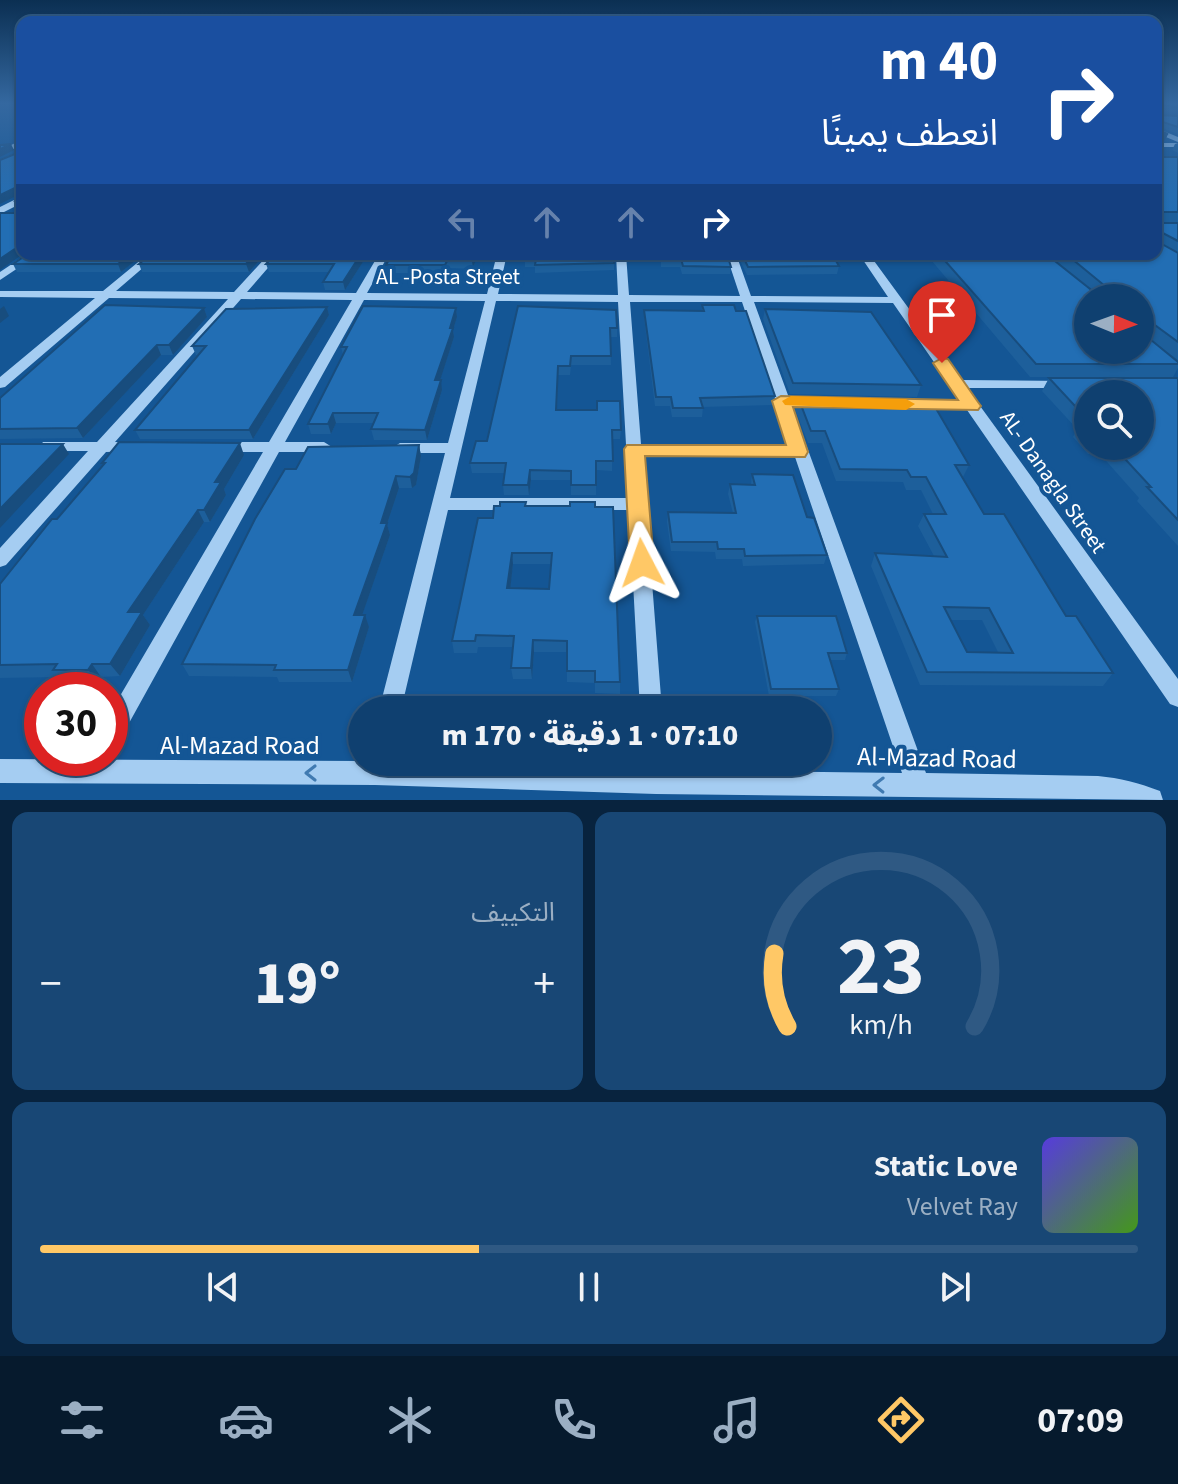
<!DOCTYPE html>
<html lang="ar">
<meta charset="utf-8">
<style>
:root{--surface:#0f4070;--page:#184775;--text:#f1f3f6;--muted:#9bafc3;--line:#2f5983;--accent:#ffc866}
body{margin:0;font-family:"Source Sans 3","Noto Sans Arabic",sans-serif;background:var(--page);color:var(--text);direction:rtl;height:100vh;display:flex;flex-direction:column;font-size:30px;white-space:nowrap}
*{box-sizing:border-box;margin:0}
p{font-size:26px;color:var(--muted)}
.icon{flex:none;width:44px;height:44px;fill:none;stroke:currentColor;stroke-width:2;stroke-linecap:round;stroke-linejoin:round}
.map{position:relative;height:800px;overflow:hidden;direction:ltr}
.drawer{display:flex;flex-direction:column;gap:12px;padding:12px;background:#08233e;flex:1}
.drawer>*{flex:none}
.hud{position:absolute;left:16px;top:16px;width:1146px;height:244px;border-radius:16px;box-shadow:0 2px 6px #0004,0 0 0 2px var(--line);direction:rtl;background:#1a4fa0;color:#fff;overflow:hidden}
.needle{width:52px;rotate:91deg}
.fabs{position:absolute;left:1074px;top:284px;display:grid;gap:16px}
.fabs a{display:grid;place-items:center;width:80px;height:80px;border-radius:50%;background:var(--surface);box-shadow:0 2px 6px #0004,0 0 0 2px var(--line);font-size:40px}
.speed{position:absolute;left:24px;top:672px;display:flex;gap:16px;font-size:40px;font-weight:700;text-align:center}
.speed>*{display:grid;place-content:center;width:104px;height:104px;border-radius:50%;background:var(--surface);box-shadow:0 2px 6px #0004,0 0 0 2px var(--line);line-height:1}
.speed .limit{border:12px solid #d22;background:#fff;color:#111}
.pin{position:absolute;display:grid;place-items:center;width:68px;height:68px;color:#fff;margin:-82px -34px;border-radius:50% 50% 50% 0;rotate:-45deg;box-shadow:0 0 8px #0007}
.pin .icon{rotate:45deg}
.me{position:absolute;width:88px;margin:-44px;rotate:356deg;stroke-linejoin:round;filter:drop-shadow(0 0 6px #0008)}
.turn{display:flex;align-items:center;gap:28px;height:168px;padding:0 32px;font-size:36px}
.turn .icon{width:104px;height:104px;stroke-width:2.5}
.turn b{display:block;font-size:56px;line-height:68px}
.lanes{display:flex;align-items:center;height:76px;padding:0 32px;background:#0003;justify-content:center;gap:40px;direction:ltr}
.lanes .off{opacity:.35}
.big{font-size:60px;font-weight:800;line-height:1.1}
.drawer .widget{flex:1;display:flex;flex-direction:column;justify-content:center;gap:12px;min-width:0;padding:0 28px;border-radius:16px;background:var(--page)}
.drawer .dial{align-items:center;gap:0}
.dial svg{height:208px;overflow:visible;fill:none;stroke:var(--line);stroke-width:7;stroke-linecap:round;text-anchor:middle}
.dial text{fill:var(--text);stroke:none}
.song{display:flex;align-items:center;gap:24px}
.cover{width:96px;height:96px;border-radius:12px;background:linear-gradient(135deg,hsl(250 70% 55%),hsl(100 70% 35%))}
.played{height:8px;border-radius:4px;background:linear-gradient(90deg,var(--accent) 40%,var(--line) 40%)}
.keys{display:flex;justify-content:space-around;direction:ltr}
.heat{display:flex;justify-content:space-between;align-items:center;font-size:44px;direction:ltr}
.drawer .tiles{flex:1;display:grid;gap:12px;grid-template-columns:1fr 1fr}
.widget:last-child{grid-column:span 2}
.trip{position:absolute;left:348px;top:696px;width:484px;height:80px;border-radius:40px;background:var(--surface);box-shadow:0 2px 6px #0004,0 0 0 2px var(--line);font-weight:800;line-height:80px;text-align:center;direction:rtl}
.tabs{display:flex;height:128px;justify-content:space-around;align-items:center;background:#061a2d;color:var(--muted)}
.tabs .icon{width:56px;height:56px}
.tabs .current{color:var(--accent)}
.tabs b{font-size:36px;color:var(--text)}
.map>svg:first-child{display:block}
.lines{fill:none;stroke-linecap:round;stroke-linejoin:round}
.minor{fill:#a5cdf2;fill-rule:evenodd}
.wall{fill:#1d5f9b;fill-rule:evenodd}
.shaded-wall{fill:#184d7e}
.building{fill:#226eb4;stroke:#184d7e;stroke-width:2;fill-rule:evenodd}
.oneway{stroke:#407ab1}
.route{fill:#ffc866;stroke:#a68242;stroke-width:2}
.slow{fill:#f59e0b}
.labels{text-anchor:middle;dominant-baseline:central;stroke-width:8;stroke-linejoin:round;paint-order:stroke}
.street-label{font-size:22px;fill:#fff;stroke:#145695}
.near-street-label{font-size:26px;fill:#fff;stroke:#145695}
</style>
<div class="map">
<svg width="1178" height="800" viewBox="0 0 1178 800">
<rect width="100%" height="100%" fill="#145695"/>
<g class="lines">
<!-- minor -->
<path class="minor" d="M1156,128l22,9v5l-22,-9z
M22,140v5l-22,10v-5z
M1156,143h22v4h-22z
M22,196v7l-22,11v-7z
M27,254h12l-39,26v-8z
M148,254h11l-43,37 118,1 35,-38h11l-33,38 109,1 23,-39h10l-22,39 120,1 10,-40h10l-9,40 120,1 -2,-41h10l3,41 111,1 -14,-42h10l15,42 137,1 -29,-43h10l92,126 106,1 2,3 -2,3 -5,1h-95l211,291v28l-8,-3 -203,-294 -56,-3 -2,-3 7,-4 45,1 -68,-98 -139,-1 172,471 172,3c22,2 41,7 62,15l3,9 -507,-6 -281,-9 -375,-2v-24l362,2 281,8v-7h24v8l235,3 -107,-316 -153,-3 20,256h-22l-11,-200h-181l-47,200h-22l66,-257h-45l-8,-5 8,-5h48l37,-142 -121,-1 -79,142h39l8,5 -8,5h-45l-161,291 -8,3v-33l153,-261h-39l-8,-5 8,-5h45l83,-142 -111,-1 -126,143 22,1 3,4 -3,4 -31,1 -100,113 -6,2v-19l88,-97h-40l-8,-5 3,-4h54l131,-143 -119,-1 -104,89 -5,1v-11l95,-79 -95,-1v-6h103zM496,301l122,1 11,196h-179zM630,302h112l49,145 -150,-3z"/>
</g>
<!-- wall -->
<path class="wall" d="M1156,103h22v10l-22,-2z
M1156,113l3,2 19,1v18l-21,-8 -1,3 12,5 -3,6 -9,1z
M1178,143v10l-6,-3 3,-6z
M1156,157h22v66l-18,-1 2,1h16v137l-23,-17 23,19v6l-5,9h-143l-104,-123h120l22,17 -20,-17h108z
M144,254l-23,18h-104l-4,-8z
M265,254l-16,18h-107l-3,-8z
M275,254h93l-23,36h-20l-2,-8 6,-10h-60l-3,-8z
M392,254h93l-1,5h-8l-3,10 -24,-1 -2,5h-60l-1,-8z
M614,254v16l-79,3v-6h-10v-7z
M627,254h100l4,13 -1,7h-48l-2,-7h-19v-5h-31z
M737,254h95l7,12 -2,8 -90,1z
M702,305l34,6 39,85 -1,9 -71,2 -1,10h-30l-2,-11h-15l-11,-88v-8l58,1z
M518,306l99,22v9h-7l1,28h-40l-1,10h-12l-1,35 64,20 -1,9h-8v32l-16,-1v25h-25v-15h-40l-2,15h-25l-1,-10 1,-12h-32l-2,-10 17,-22z
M327,307l2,8 -76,124h-113l-5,-9 63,-75h-2l-4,-9z
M204,308l3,9 -34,38h-12l-78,83 -83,1v-41z
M456,308l1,9 -4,13 1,7 -14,43 2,10 -15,50h-53l-3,-11 3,-6h-38l-5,11h-20l-3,-10 35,-69 -2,-8z
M765,309l156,76 -4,12 -127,-3 -27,-75z
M1049,378h129v168l-41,-45 2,-3 -39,-44h-12l-15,-17 4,-8 -35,-38zM1088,394l52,52h-52z
M798,397l171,68 -6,12 21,37 129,159 -10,13 -183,-1 -49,-119 4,-13 59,3 -16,-30 6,-12h9l-12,-24h-15l-3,-8 -67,-1 -14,-38h-14l-13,-34zM950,620h32l16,32h-31z
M419,445l2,11 -5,29 -4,3h-13l-12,36 3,11 -28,80 7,12 -17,55h-73l-2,-5 -88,-1 -7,-12 114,-195z
M244,455l-20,34 2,6 -16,27h-6l-61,93 7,10 -30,51 -19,1 -3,5h-34l-5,-5 -59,1v-94l57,-65 46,-54 -1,-2z
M752,474l55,43 20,38 -3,9 -81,2 -1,-7h-26l-1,-7 -44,-1 -4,-29 1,-10 65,1 -5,-19 2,-10 21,1z
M526,506l69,1 25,175v12l-25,-1v-10l-28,-1v-30h-33l-2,27h-19l-2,-11 2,-21h-35l-1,6h-23l-2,-12 41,-123zM513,564h38l-2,25 -39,-1z
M757,616l90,37 -2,7h-15l9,29 -3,7h-67l-14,-74z"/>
<!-- shaded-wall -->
<path class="shaded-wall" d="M1168,134l-3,6 -9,1 1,-6z
M11,144l3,6 -14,7v-8z
M19,186l3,7 -22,11v-9z
M22,244l1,10 -23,16v-11z
M131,254h13l-23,18 -3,-8z
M255,254h10l-16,18 -3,-8z
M361,254h7l-23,36 -2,-8z
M474,254h2v5l-3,10 -1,-8z
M4,306l5,10 -9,7v-14z
M327,307l2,8 -76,124 -4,-9z
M204,308l3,9 -34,38 -4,-10z
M456,308l1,9 -4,13 1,7 -17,53 -2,-10z
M157,345l4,10 -78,83 -6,-10z
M441,380l1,10 -15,50 -2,-10z
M333,413l3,10 -5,11 -3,-10z
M240,443l4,12 -20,34 2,6 -16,27 -6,-12 11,-28z
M63,444l6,10 -69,74v-19z
M419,445l2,11 -5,29 -4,3 -2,-11z
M530,470l1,10 -2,15 -1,-10z
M396,476l3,12 -12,36 3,11 -32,92 -4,-12 27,-92z
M198,510l6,12 -61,93 7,10 -30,51 -10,-12 18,-52z
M512,553l1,11 -4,36 -2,-12z
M365,615l4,12 -17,55 -4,-12z
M533,640l1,12 -2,27 -1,-11z
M92,664l9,13 -3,5 -10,-12z"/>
<!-- building -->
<path class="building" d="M1156,103h22v4l-19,-2 -3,7z
M1156,113l3,2 19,1v11l-21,-7 -1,9 12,5 -12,1z
M11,144l-11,5v-4z
M22,145v99l-22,15v-46h18l3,-9 -6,-3 7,-5 -3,-10 -19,9v-35l20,-8z
M1156,157h22v55h-17l-3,8 4,3h16v18l-19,-10 1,12 18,10v89l-30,-22 -4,3 1,12 33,27v2h-142l-97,-110h107l48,38 11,-6 -39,-32h90zM1088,298h52v52h-52z
M28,254h103l-13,10h-105z
M151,254h104l-9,10h-107z
M275,254h86l-18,28h-20l11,-18h-68z
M392,254h82l-2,7h-25l-2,4h-59z
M526,254h88v9l-79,2 1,-6 -11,1z
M630,254h97l4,13 -48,-1 -2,-7h-19l-1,-5z
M742,254h90l7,12 -91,1z
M105,305l99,3 -35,37h-12l-80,83 -77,1v-31z
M702,305h32l2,6h10l29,85 -75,2 3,10h-30l-2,-11h-15l-12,-87 60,1z
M363,306l93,2 -6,20h3l-18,52h6l-16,50 -54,-1 7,-16h-45l-5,11h-20l39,-77h-6z
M518,306l98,4 1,18h-7l1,28h-40l-1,10h-12l-2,44h41v-9h23l1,29h-9l1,31h-17v24h-25v-14l-41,-1 -2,15h-25l3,-22h-36l6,-22h11z
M327,307l-78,123h-114l71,-84h-14l34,-37z
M765,309l106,3 50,73 -128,-2z
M1049,378h129v142l-31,-33h4l-38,-41h27v-52h-52v26z
M798,397l133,3 38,65h-14l29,49h20l62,102h10l37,57 -186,-1 -52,-119 72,4 -23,-43h22l-20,-37h-15l-4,-7 -67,-1 -15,-38h-14zM944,607l45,1 24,45 -46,-1z
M1080,423h8v9z
M119,442l121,1 -25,39h6l-17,28h-6l-70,102h14l-32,52h-18l-4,6h-35l4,-6 -57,1v-81l52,-65h5l48,-56h-3z
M0,444h63l-63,65z
M419,445l-5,28 -4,4 -14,-1 -15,47h6l-33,92h11l-17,55h-74l2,-5 -94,-1 73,-145 30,-50h11l12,-22z
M752,474l41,1 14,42 7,1 13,37 -82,1 -1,-7h-26l-1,-7h-45l-4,-30 68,1 -6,-29 25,1z
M500,502h26l-1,4h45v-4h25v5h18l7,175h-25v-11h-28v-30l-34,-1 -2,28h-20l3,-32 -38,-1 -1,6h-23l26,-123h15l1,-12h6zM512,553h40l-3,36 -42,-1z
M757,616h79l11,37h-19l11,36h-68z"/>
<!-- one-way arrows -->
<defs><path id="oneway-chevron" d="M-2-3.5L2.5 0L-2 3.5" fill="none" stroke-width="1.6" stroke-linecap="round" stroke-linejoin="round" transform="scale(2)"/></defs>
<g class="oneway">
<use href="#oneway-chevron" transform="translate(311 773) rotate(180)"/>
<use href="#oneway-chevron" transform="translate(879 785) rotate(-179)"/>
</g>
<!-- sky -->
<linearGradient id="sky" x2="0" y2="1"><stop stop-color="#0b2f52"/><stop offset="0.48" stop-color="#3468a0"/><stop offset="1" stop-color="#3468a0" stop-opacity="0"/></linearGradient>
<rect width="1178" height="215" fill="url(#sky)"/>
<!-- route -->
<path class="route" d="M942,358l6,1 30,43 3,4 -3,4 -185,-3 15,45 -3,5 -160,-1 9,107 -4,6 -8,3 -9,-3 -3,-6 -6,-114 3,-4h159l-14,-44 9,-5 177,4 -25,-37z"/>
<!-- slow -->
<path class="slow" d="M791,396l115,3 9,5 -9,6 -121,-5 -3,-4z"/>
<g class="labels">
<!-- street labels -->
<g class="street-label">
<text x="448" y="277">AL -Posta Street</text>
<text transform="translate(1053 482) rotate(55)">AL- Danagla Street</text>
</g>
<!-- near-street labels -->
<g class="near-street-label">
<text x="240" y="745">Al-Mazad Road</text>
<text transform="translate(937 758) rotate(1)">Al-Mazad Road</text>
</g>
</g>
</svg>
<div class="fabs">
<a><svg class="needle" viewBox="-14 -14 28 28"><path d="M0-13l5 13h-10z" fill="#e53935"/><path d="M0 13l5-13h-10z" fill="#9bafc3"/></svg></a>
<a><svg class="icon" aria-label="search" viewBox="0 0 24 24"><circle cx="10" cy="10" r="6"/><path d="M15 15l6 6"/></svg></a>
</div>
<div class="speed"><div class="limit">30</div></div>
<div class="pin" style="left:942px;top:363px;background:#d93025"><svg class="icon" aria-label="arrive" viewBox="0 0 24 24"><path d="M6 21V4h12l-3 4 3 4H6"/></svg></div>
<svg class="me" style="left:642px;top:563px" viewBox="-20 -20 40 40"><path d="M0-17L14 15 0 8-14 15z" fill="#ffc866" stroke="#fff" stroke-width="4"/></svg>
<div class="trip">07:10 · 1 دقيقة · 170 m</div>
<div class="hud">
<div class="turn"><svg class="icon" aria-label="right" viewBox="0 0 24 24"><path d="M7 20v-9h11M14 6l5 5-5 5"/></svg><div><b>40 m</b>انعطف يمينًا</div></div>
<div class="lanes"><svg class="icon off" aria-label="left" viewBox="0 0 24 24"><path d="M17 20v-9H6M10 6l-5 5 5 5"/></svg><svg class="icon off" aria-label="ahead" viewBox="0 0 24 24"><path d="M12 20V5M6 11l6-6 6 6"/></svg><svg class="icon off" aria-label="ahead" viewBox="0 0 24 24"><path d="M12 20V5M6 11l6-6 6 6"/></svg><svg class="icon" aria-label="right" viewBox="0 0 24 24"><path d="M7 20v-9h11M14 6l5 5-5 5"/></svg></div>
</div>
</div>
<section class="drawer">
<div class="tiles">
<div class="widget dial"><svg viewBox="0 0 100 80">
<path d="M14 69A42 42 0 1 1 86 69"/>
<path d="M14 69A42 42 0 0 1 9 41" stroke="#ffc866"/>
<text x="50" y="56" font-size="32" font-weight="700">23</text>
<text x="50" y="72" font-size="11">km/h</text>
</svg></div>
<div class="widget"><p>التكييف</p>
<div class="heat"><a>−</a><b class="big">19°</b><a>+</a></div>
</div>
<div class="widget">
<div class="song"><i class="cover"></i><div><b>Static Love</b><p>Velvet Ray</p></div></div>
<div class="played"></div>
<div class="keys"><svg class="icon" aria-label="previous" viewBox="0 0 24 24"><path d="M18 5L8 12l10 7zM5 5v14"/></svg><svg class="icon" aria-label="pause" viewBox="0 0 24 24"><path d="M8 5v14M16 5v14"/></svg><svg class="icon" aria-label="next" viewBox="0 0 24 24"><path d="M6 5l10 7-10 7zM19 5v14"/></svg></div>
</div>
</div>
</section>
<nav class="tabs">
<b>07:09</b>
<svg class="icon current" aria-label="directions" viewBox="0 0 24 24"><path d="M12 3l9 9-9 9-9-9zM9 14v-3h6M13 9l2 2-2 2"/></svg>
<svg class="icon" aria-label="music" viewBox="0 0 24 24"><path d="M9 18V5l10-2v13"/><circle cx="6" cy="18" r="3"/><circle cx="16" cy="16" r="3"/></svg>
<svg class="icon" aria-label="phone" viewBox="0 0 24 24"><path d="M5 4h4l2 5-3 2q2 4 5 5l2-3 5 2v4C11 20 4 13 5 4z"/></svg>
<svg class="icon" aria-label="climate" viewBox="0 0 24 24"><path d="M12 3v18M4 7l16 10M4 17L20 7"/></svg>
<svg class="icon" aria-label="car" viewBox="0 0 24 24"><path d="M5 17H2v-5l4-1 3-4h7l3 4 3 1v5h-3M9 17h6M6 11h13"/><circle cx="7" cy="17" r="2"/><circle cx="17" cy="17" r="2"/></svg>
<svg class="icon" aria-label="filters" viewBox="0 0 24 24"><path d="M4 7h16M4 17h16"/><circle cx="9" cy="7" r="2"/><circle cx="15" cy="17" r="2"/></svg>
</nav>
